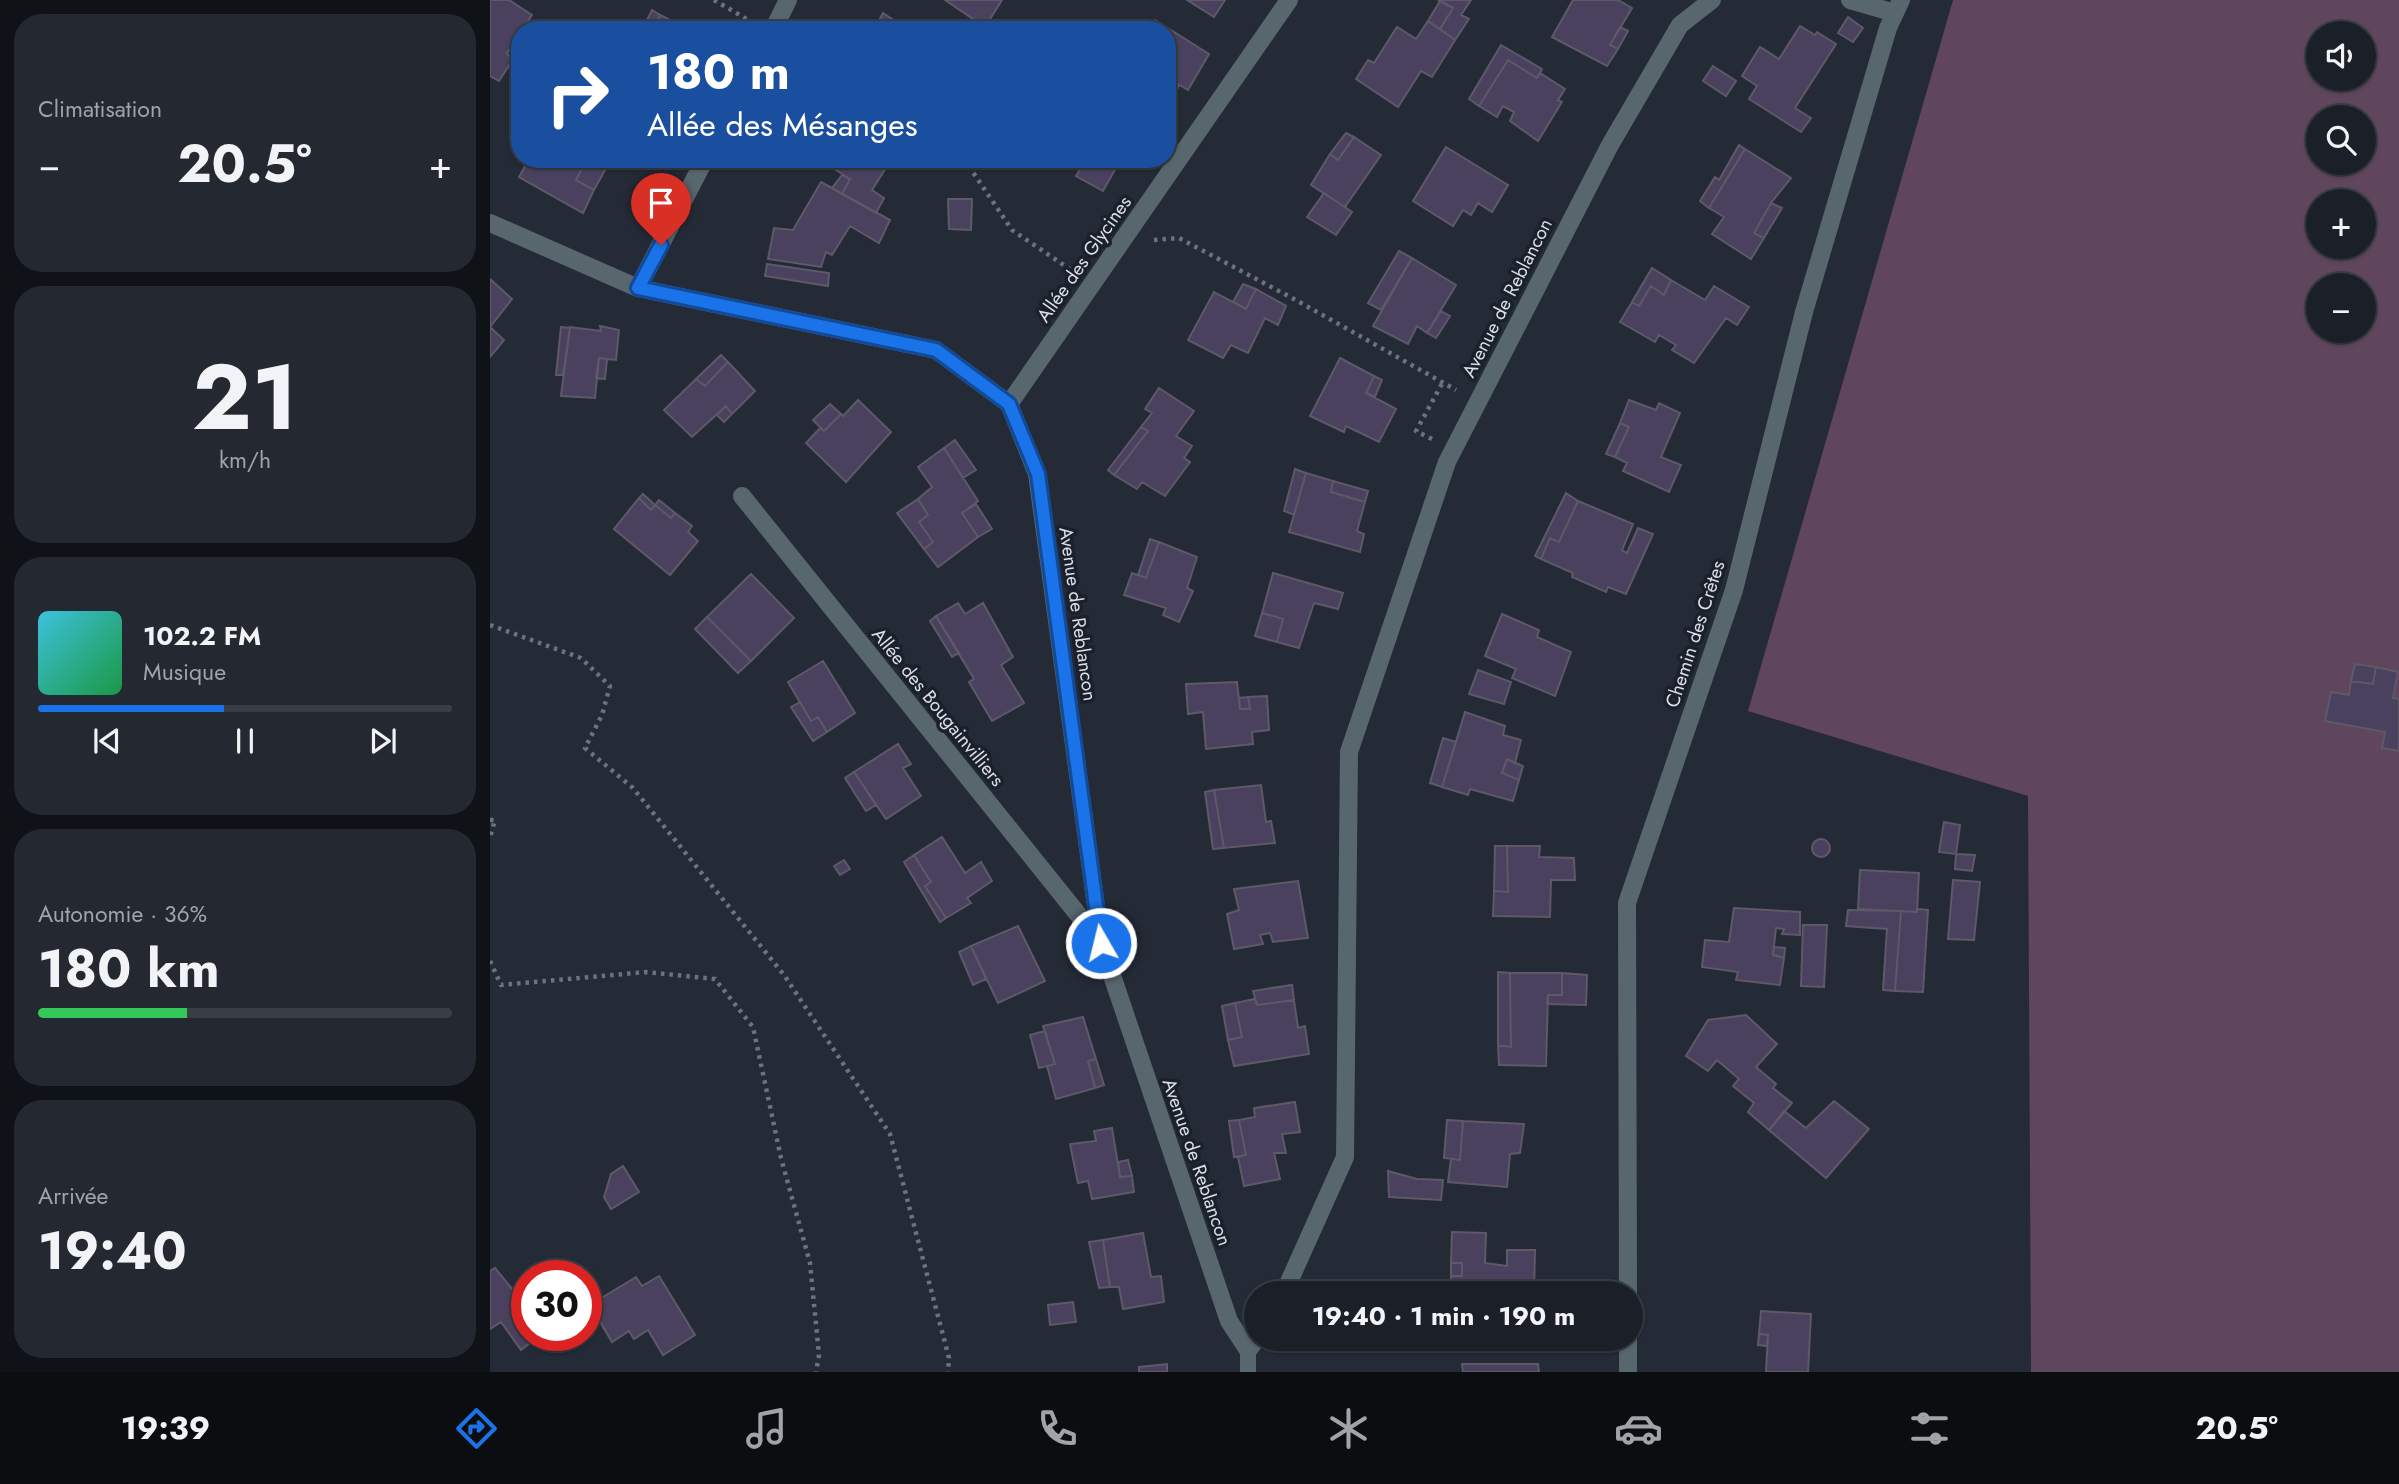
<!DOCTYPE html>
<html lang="fr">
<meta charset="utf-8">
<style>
:root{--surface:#1b2028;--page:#242830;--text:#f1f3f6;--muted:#a0a3a8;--line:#393e45;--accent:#1a73e8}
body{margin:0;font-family:Jost,sans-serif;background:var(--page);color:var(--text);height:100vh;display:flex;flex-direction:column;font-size:26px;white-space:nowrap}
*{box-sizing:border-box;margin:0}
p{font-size:23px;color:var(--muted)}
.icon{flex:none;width:38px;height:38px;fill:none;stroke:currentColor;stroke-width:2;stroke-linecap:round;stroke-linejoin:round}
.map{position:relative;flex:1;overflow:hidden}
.details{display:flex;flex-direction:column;gap:14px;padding:14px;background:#0f1216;width:490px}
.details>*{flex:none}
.banner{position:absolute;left:21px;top:21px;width:665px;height:147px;border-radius:28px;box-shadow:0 2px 5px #0004,0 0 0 2px var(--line);background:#1a4fa0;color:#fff;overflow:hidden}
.fabs{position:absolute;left:1816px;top:21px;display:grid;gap:14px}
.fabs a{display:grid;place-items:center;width:70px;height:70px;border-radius:50%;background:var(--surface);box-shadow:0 2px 5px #0004,0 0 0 2px var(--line);font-size:35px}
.speed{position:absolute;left:21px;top:1260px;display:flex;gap:14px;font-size:35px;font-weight:700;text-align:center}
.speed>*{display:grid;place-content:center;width:91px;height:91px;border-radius:50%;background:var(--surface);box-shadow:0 2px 5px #0004,0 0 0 2px var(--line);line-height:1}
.speed .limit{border:10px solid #d22;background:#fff;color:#111}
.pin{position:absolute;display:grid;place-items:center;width:60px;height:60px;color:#fff;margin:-72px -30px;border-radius:50% 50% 50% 0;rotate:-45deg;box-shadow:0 0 7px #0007}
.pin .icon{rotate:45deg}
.me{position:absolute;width:77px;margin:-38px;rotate:352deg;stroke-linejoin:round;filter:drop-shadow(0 0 5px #0008)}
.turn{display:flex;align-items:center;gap:24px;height:147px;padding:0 21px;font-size:32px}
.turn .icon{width:91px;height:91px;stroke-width:2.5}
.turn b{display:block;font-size:49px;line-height:60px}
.big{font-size:52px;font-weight:700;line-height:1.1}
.details .card{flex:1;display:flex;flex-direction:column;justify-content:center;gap:10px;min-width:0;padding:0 24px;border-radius:28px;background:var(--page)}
.details .dial{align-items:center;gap:0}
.dial b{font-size:91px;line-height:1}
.song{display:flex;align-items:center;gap:21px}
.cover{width:84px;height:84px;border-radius:10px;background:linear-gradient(135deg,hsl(190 70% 55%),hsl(140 70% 35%))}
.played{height:7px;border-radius:4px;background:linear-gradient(90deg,var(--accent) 45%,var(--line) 45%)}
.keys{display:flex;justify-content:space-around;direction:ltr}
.heat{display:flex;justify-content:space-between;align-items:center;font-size:38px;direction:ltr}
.charge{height:10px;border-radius:5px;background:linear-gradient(90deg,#34c759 36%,var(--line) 0)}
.trip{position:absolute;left:754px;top:1281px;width:399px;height:70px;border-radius:35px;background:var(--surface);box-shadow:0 2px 5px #0004,0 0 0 2px var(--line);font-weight:700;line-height:70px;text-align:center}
.menu{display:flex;height:112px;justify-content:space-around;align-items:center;background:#0b0d10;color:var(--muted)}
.menu .icon{width:49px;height:49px}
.menu .current{color:var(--accent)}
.menu b{font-size:32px;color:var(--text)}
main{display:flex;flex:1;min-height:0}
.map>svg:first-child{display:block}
.forest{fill:#5f465c;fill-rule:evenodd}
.building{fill:#49415e;stroke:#5d5968;stroke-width:2}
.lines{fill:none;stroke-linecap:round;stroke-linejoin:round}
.path{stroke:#6d727d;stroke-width:4.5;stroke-dasharray:3.5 5;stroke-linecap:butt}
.service{stroke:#58676e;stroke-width:16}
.minor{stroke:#58676e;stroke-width:18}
.route-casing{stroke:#114b97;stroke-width:18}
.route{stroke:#1a73e8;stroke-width:12}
.labels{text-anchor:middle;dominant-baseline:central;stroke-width:7;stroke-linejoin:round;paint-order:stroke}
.street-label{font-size:19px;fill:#dbdfe7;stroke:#1b212c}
</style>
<main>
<section class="details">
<div class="card"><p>Climatisation</p>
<div class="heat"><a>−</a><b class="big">20.5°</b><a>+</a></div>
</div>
<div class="card dial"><b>21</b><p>km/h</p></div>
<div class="card">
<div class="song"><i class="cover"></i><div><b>102.2 FM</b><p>Musique</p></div></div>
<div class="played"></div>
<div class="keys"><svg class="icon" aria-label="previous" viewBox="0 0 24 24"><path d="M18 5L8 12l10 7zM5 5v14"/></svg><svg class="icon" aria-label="pause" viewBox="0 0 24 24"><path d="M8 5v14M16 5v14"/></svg><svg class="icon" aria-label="next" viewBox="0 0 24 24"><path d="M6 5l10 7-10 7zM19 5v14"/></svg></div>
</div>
<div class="card"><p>Autonomie · 36%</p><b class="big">180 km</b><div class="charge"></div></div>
<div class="card"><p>Arrivée</p><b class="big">19:40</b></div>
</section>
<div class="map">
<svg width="1909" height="1372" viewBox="0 0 1909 1372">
<rect width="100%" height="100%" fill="#242a36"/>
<!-- forest -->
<path class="forest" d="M1463,0h446v1372h-368l-3,-576 -280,-85zM1829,33h45v46h-45zM1829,117h45v46h-45zM1829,201h45v46h-45zM1829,285h45v46h-45z"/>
<!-- building -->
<path class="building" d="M0,0h19l23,15 -10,15h-2v4l-13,19 5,8 -13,20 -9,-5z
M455,0h57l-17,27z
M697,0h38l-11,17z
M948,0h33l-10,15 8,4 -14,21 -15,-11 13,-21z
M1083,0h45l14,8 -22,37 8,4 -11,17 -55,-29z
M950,1l13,7 -13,21 -12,-8z
M162,10l8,5 -7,15h-11z
M393,13l9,6 -6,11h-12z
M170,15l20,10 -2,5h-25z
M1358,17l15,11 -10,14 -15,-9z
M402,19l18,11h-24z
M665,20l54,34 -21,36 -17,-10 -4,7v-57h-17z
M938,21l27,19 -23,37 -11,-6 -23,36 -42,-28 12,-19 6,3 23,-36 19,12z
M1310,26l15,9 2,-3 19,12 -41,64 16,10 -10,14 -52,-33 8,-13 -15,-10 18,-29 19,12z
M1130,27l8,4 -10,18 -8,-4z
M1011,45l41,24 -5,9 -29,-18 -29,46 -10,-7z
M1018,60l29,18 3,-5 25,16 -7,11 4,2 -24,39 -28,-20 4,-9 -11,-6 -6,11 -18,-11z
M1223,66l23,15 -10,15 -23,-15z
M681,80l8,5 -5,10 -7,-4z
M677,91l10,6 -10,16z
M856,133l8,4 -16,23 -8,-6z
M864,137l27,18 -36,52 -34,-22 19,-31 8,6z
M1249,145l6,4 -36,59 -9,-7 15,-24 4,3z
M956,147l62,38 -16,27 -14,-9 -7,12 -8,-5 -10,16 -40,-25z
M1255,149l46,29 -20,25 -17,30 10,5 -13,21 -39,-25 12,-17 -15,-9z
M39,159h70l-3,6 -9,-6 -11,21 18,10 -11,23 -64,-36z
M97,159l18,11 -11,20 -18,-10z
M329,159l72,1 -19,30 12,8 -8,15 -34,-19 8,-15z
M596,159h35l-18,32 -27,-15z
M352,175l8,4 -8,15 -10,-6z
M331,182l69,38 -11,23 -29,-17 -18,29 -6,-3 -5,15 -53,-8 6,-31 19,2z
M834,193l28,19 -16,23 -29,-18z
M458,199h24l-1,31 -22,-1z
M1281,203l11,5 -18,30 -10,-5z
M909,251l13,7 -31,52 -13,-7z
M922,258l44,27 -29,48 -10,-7 -9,18 -35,-18z
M277,264l62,9 -1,13 -63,-10z
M1162,268l19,12 -7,15 -13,-9 -12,20 -7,-4z
M0,279l22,20 -22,28z
M1181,280l34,20 9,-14 35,21 -12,18 -11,-7 -32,45 -22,-13 4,-5 -17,-10 -4,7 -35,-20 12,-20 7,4 12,-20 13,9z
M753,284l13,5 -10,20 -13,-7z
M766,289l30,17 -8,19 -13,-7 -17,35 -17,-8 -8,13 -35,-18 26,-48 32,17z
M951,311l9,5 -14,22 -9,-5z
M110,326l19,4 -3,30 -17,-2 -4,40 -34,-2 9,-69 31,4z
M0,327l14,13 -14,17z
M71,327l9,1 -7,47h-7z
M231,355l7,7 -23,24 -9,-7z
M109,358l8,1 -2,20 -9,-1z
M850,358l34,18 -8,17 30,16 -17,33 -33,-16 -2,6 -34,-16z
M238,362l27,29 -23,23 -6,-8 -34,31 -28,-27 32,-31 9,7z
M884,376l8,4 -7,17 -9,-4z
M669,388l35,23 -18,25 16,10 -8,12 6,4 -25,34 -23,-14 -5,7 -23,-14 34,-44 -7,-4 11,-14 -7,-4z
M368,400l33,32 -45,50 -40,-39 14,-15 4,3 17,-17 2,2z
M1139,400l27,10 3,-7 21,10 -19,44 20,8 -12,27 -46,-21 4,-8 -12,-6 14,-30 -9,-4z
M340,404l11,10 -17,17 -11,-11z
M236,406l6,8 -8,8 -7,-7z
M1130,423l9,4 -14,30 -9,-3z
M651,427l7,4 -34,44 -6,-5z
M465,440l21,30 -13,8 -19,-30z
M454,448l34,53 -16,12 16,24 -40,30 -14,-18 9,-7 -14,-20 9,-7 -10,-16 14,-12 -14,-20z
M805,469l11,4 -12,42 -10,-4z
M816,473l27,8 -2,11 34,10 -8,29 7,3 -4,18 -71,-20z
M843,481l35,10 -3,11 -34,-10z
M1076,493l12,8 -19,41 -9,-4 -9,21 -6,-3z
M153,494l12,11 -4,5 -12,-12z
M149,498l12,12 4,-5 16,13 4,-5 17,13 -4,6 10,9 -28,34 -56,-46z
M428,499l10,16 -9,7 14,20 -9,7 -27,-36z
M169,500l16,13 -4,5 -16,-13z
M1088,501l55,23 -11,26 5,3 11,-25 15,6 -27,60 -18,-7 -2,5 -34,-15 1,-4 -32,-14 9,-21 9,4z
M486,504l16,25 -14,8 -16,-24z
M660,539l9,3 -13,36 -8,-3z
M669,542l38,15 -10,31 6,3 -14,31 -16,-7 3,-7 -42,-13 8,-22 14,5z
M783,573l70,20 -5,16 -24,-6 -15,45 -22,-6 6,-23 -21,-6z
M261,574l43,44 -43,43 -44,-44z
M468,603l7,11 18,-11 30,54 -12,8 23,38 -32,18 -23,-39 5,-3 -38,-63z
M772,613l21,6 -6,23 -22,-6z
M1012,614l37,16 -2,7 34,15 -16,44 -43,-18 4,-9 -31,-13z
M446,616l23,37 -7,4 -22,-36z
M217,617l44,44 -13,12 -43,-44z
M333,661l32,52 -28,19 -9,-15 -7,4 -23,-39z
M1865,664l21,3 -3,17 -22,-3z
M1886,667l22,5 -5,26 6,1v52l-17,-3 3,-16 -60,-11 6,-29 18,3 2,-14 22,3z
M988,670l33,12 -7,22 -35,-10z
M747,682l3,27h10l-2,-12 19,-1 2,34 -17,2 1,12 -47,5 -3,-37 -15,2 -2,-30z
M758,697l2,12h-10l-1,-11z
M310,702l11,19 7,-4 9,15 -14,9 -22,-34z
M975,712l40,14 -2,9 18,5 -6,23 -8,-4 -5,14 17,7 -6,21 -43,-12 -2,6 -26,-8z
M953,738l13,4 -14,45 -12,-4z
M408,744l13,20 -8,4 18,28 -35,23 -32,-47z
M1017,759l16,7 -4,14 -17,-7z
M364,772l22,33 -10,6 -21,-33z
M771,785l5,37 5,-1 4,22 -51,5 -10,-58z
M724,790l10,58 -11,1 -8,-57z
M1454,822l16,3 -4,29 -17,-2z
M452,837l23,36 16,-11 11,19 -25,17 4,5 -25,15 -21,-32 6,-4 -17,-27z
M1322 848a9 9 0 1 1 18 0a9 9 0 1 1-18 0Z
M1005,846h12l1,46 -14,-1z
M1017,846h33l-1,11 35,1 1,22h-24l-1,37 -57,-1 1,-25 14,1z
M1466,854l19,1 -3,16 -17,-2z
M424,855l17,27 -6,4 21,32 -6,4 -36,-60z
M354,860l6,9 -10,6 -6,-9z
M1370,870l59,3 -2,39 -59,-3z
M1463,880l27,2 -6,58 -26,-1z
M808,881l10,57 -35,4 -3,-9 -10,2 3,9 -29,5 -7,-35 12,-4 -5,-21z
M1244,908l66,4v23l-18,-1 2,-5 -8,-1 -3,27 11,3 -4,27 -44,-5 2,-8 -36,-5 3,-27 24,2z
M1427,909l11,1 -5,82 -28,-1 6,-80 16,1z
M1358,910l53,1 -6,80 -12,-1 4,-61 -41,-3z
M1313,925h24l-3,62 -23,-1z
M528,926l27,55 -47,22 -27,-57z
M481,946l15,33 -13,6 -14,-33z
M1284,947l11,1 -1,10 -11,-3z
M1008,972l12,1 1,74 -13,-2z
M1020,973h52v22h-14l-2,71 -47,-1 -1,-20 13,2z
M1072,973l25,2 -1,30 -39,-1 1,-9h14z
M802,985l2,15 -37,5 -4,-14z
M765,999l2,6 37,-5 4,28 7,-2 4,28 -75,12 -6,-26 14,-3 -7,-34z
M745,1003l7,34 -14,3 -6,-34z
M1256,1015l31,29 -21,23 20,17 -3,4 19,15 -23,27 -21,-18 6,-9 -21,-17 6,-7 -22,-19 -9,11 -22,-15 22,-36z
M593,1017l13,42 -8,2 7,27 -39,11 -9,-33 8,-2 -12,-38z
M555,1031l10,33 -16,4 -9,-33z
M606,1059l8,26 -9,3 -7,-27z
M1344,1101l35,28 -43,49 -57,-48 15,-19 22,17z
M805,1102l5,30 -18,2 4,19h-12l6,26 -36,7 -6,-29 8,-2 -7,-35 16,-3 -1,-9z
M749,1120l7,35 -12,2 -5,-36z
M957,1120l16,1 -3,39 -16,-2z
M973,1121l61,3 -4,29 -10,1 -3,33 -59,-5 3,-23 9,1z
M622,1128l8,49 12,-1 2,16 -42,7 -4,-18 -10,2 -8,-39 26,-3 -2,-10z
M638,1160l4,16 -12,1 -2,-15z
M133,1166l16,26 -28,17 -7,-12 7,-23z
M898,1171l29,8 26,1 -2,20 -52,-3z
M962,1232l34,1 -1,30 22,3v-16h28l-1,43h-41v-8h-14v8h-28v-17h11v-13h-11z
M653,1233l8,44 10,-1 3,26 -41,7 -4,-22h-9l-7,-47z
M613,1240l7,47 -11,1 -10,-46z
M961,1263h11v13h-11z
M5,1268l32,39v28h13l-19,15 -20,-28 -11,7v-58z
M169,1276l36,59 -32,20 -15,-25 -14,9 -5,-8 -17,11 -22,-37 46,-28 6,9z
M989,1285h14v8h-14z
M583,1302l3,20 -26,3 -2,-20z
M1271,1311l50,3 -3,58h-42l2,-37 -9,-1z
M1269,1334l9,1 -1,11 -9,-1z
M677,1364v8h-28v-5z
M972,1364h76l1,8h-76z"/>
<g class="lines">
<!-- path -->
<path class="path" d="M224,0l36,21
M474,159l48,71 59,40
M664,240l25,-2 115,61 162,91
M942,439l-16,-8 27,-49
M0,625l91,33 29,28 -8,29 -17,33 48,40 151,187 106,159 59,224 -1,14
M0,820h5l-5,17
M0,961l11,24 145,-13 69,7 38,48 28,131 29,105 9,92 -3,17"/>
<!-- service -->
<path class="service" d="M758,1372v-22"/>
<!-- minor -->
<path class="minor" d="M1360,0l45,13
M283,30l15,-30
M0,223l148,65 298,62 73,54 28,70 64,469 128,378 19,29 9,-11
M148,288l67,-129
M519,404l280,-404
M252,496l359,447
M794,1293l61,-136 4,-405 98,-290 163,-317 70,-120 32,-25
M1138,1293l-1,-390 107,-313 70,-278 84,-284 13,-28
M1138,1339v33"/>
</g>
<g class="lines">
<defs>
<path id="route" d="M171,245l-23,43 298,62 73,54 29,70 63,469"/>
</defs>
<!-- route casing -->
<use href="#route" class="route-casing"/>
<!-- route -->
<use href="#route" class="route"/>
</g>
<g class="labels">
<!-- street labels -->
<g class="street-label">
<text transform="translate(594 259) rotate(-55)">Allée des Glycines</text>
<text transform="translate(1017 298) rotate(-63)">Avenue de Reblancon</text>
<text transform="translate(588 614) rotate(82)">Avenue de Reblancon</text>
<text transform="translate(1205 634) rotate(-72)">Chemin des Crêtes</text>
<text transform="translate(448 707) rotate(51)">Allée des Bougainvilliers</text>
<text transform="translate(707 1162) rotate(71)">Avenue de Reblancon</text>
</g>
</g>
</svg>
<div class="fabs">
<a><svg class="icon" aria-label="sound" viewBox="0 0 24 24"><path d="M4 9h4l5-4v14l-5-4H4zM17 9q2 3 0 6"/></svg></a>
<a><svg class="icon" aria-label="search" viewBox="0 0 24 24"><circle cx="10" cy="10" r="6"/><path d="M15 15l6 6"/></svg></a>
<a>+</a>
<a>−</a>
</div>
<div class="speed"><div class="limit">30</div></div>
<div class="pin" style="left:171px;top:245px;background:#d93025"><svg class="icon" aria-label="arrive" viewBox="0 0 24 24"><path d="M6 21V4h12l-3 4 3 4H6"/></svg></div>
<svg class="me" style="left:611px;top:943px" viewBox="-20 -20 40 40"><circle r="17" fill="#1a73e8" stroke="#fff" stroke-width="3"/><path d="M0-11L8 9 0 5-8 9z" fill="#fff"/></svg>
<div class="trip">19:40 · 1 min · 190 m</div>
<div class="banner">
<div class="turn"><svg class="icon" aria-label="right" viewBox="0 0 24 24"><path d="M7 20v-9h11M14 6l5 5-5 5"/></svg><div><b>180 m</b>Allée des Mésanges</div></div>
</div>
</div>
</main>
<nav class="menu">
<b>19:39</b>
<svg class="icon current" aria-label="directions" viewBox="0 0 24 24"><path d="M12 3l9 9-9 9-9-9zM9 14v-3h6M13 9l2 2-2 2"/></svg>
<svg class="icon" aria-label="music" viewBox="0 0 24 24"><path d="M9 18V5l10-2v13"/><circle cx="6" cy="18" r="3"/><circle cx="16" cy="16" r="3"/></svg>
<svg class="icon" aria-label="phone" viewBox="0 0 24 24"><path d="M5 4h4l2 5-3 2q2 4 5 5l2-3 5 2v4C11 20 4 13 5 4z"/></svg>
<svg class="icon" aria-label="climate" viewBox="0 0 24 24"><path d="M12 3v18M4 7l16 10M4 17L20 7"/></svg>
<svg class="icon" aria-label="car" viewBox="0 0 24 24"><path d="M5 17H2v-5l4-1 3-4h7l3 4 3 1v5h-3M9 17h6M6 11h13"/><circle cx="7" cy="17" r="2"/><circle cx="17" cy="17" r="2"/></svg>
<svg class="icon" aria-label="filters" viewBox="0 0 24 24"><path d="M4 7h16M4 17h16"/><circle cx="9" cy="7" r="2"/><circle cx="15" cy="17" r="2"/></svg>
<b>20.5°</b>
</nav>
